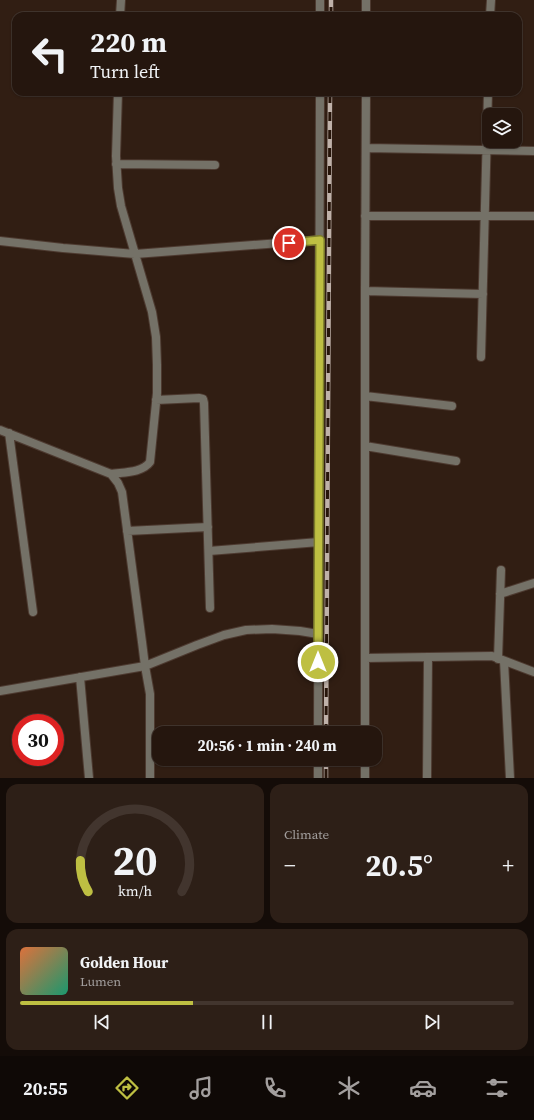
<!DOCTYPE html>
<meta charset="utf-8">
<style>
:root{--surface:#25160e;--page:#2d1f17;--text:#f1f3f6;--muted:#a39f9e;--line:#42352e;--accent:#bebf42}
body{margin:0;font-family:"Source Serif 4",serif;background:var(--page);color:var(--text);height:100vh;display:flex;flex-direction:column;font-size:15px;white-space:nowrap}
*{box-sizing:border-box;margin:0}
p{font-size:13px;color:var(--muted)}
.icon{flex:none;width:22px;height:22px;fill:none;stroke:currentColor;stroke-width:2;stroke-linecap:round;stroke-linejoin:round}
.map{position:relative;height:778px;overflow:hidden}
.details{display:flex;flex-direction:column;gap:6px;padding:6px;background:#140c08;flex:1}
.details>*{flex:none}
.hud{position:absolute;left:12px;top:12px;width:510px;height:84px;border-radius:12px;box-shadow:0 1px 3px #0004,0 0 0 1px var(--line);background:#25160e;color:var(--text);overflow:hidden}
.controls{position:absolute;left:482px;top:108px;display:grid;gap:8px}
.controls a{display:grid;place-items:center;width:40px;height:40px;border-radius:8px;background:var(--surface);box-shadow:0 1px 3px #0004,0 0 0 1px var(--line);font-size:20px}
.speed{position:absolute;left:12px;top:714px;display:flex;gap:8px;font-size:20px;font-weight:700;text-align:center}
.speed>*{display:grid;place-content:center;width:52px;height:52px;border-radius:50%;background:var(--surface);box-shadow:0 1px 3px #0004,0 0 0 1px var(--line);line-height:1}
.speed .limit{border:6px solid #d22;background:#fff;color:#111}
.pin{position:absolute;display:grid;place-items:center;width:34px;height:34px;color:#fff;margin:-17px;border:2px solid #fff;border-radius:50%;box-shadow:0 1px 4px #0007}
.me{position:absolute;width:44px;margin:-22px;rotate:0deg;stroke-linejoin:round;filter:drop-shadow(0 0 3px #0008)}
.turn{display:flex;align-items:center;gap:14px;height:84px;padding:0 12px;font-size:18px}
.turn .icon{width:52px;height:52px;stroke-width:2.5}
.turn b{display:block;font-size:28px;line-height:34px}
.big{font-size:30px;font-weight:700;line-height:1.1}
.details .card{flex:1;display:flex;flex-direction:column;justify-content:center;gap:6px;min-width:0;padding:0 14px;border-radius:12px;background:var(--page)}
.details .dial{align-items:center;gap:0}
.dial svg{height:104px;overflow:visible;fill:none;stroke:var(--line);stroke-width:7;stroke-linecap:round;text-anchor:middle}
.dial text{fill:var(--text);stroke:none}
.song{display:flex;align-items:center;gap:12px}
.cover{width:48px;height:48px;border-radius:6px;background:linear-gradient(135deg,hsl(20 70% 55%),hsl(160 70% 35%))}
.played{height:4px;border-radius:2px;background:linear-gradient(90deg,var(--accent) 35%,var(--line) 35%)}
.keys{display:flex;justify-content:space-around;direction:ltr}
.heat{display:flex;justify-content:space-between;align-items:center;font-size:22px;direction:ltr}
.details .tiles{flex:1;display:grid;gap:6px;grid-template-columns:1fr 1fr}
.card:last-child{grid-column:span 2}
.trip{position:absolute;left:152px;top:726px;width:230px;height:40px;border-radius:12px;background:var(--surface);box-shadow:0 1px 3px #0004,0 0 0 1px var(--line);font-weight:700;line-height:40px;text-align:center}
.tabs{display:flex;height:64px;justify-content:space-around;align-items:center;background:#0f0906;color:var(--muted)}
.tabs .icon{width:28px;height:28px}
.tabs .selected{color:var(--accent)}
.tabs b{font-size:18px;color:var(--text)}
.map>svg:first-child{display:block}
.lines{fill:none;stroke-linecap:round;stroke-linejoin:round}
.minor-casing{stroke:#4d3a30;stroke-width:10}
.minor{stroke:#747167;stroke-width:8}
.rail-casing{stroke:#bfb1a9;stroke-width:4.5}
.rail{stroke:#27150a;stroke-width:3;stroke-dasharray:9;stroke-linecap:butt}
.route-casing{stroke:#7c7c2b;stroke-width:10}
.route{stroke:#bebf42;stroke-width:7}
</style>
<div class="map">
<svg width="534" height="778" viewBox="0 0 534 778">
<rect width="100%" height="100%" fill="#311e13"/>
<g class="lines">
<defs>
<path id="minor" d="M366,0v16
M120,16l1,-16
M320,16v-16
M490,16l1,-16
M366,148l168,3
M116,164l99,1
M365,216h169
M0,241l63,7 72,6 185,-14
M365,291l118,3
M481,357l7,-265
M365,396l87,10
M156,400l43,-2 4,1 1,4 6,205
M0,430l111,44 7,9 4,9 20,150 3,24 5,28v84
M9,433l24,179
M365,446l91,15
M111,474c13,-2 31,-1 39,-12l7,-69v-28l-1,-28 -4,-25 -31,-106 -3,-18 -2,-32 2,-64
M127,531l81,-4
M209,551l110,-9
M500,594l34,-11
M365,658l127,-2 42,16
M498,659l3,-89
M504,661l6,117
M80,677l9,101
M0,691l145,-25 52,-21 27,-10 22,-5 26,-1 28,2 18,3
M318,733l2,-641
M365,733v-442l1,-199
M318,778v-19
M365,778v-19
M427,778l1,-121"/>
</defs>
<!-- minor casing -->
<use href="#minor" class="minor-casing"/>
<!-- minor -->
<use href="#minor" class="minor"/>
<defs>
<path id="rail" d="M331,16v-16
M326,733l4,-641
M326,778v-19"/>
</defs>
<!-- rail casing -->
<use href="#rail" class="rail-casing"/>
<!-- rail -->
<use href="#rail" class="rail"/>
</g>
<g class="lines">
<defs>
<path id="route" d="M289,243l31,-3 -2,422"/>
</defs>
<!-- route casing -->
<use href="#route" class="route-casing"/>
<!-- route -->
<use href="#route" class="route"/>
</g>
</svg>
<div class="controls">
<a><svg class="icon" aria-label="layers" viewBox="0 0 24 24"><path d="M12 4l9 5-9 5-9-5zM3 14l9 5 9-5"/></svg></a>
</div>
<div class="speed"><div class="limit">30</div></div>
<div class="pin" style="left:289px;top:243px;background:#d93025"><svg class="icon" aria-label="arrive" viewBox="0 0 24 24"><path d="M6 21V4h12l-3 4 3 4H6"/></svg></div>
<svg class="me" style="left:318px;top:662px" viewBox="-20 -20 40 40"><circle r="17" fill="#bebf42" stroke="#fff" stroke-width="3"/><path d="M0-11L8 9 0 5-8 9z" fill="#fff"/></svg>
<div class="trip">20:56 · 1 min · 240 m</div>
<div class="hud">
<div class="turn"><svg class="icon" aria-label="left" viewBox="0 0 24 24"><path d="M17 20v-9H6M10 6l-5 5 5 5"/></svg><div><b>220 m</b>Turn left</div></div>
</div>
</div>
<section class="details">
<div class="tiles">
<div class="card dial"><svg viewBox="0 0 100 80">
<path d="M14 69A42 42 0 1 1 86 69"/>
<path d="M14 69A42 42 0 0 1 8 45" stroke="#bebf42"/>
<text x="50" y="56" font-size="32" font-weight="700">20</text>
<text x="50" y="72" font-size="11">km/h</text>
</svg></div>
<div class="card"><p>Climate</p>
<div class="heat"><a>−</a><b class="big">20.5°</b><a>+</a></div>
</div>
<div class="card">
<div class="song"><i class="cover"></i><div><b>Golden Hour</b><p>Lumen</p></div></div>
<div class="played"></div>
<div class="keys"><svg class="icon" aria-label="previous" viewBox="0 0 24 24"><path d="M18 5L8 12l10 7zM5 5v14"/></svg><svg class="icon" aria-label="pause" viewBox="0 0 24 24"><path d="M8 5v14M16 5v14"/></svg><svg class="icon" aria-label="next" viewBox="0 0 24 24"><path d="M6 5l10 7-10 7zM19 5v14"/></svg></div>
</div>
</div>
</section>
<nav class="tabs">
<b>20:55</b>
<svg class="icon selected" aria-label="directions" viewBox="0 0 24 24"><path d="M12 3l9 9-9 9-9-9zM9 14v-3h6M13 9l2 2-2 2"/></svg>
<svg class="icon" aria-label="music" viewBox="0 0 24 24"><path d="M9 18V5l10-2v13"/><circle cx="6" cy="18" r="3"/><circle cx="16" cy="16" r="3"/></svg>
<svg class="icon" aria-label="phone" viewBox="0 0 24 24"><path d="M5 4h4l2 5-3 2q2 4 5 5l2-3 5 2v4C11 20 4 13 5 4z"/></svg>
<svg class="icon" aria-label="climate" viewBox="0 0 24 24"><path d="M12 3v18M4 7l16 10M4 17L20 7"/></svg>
<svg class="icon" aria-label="car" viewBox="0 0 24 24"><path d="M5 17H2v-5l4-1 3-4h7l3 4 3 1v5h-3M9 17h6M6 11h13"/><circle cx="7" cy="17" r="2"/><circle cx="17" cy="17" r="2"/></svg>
<svg class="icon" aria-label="filters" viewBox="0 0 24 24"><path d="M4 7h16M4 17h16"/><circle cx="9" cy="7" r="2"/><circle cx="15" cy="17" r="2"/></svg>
</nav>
